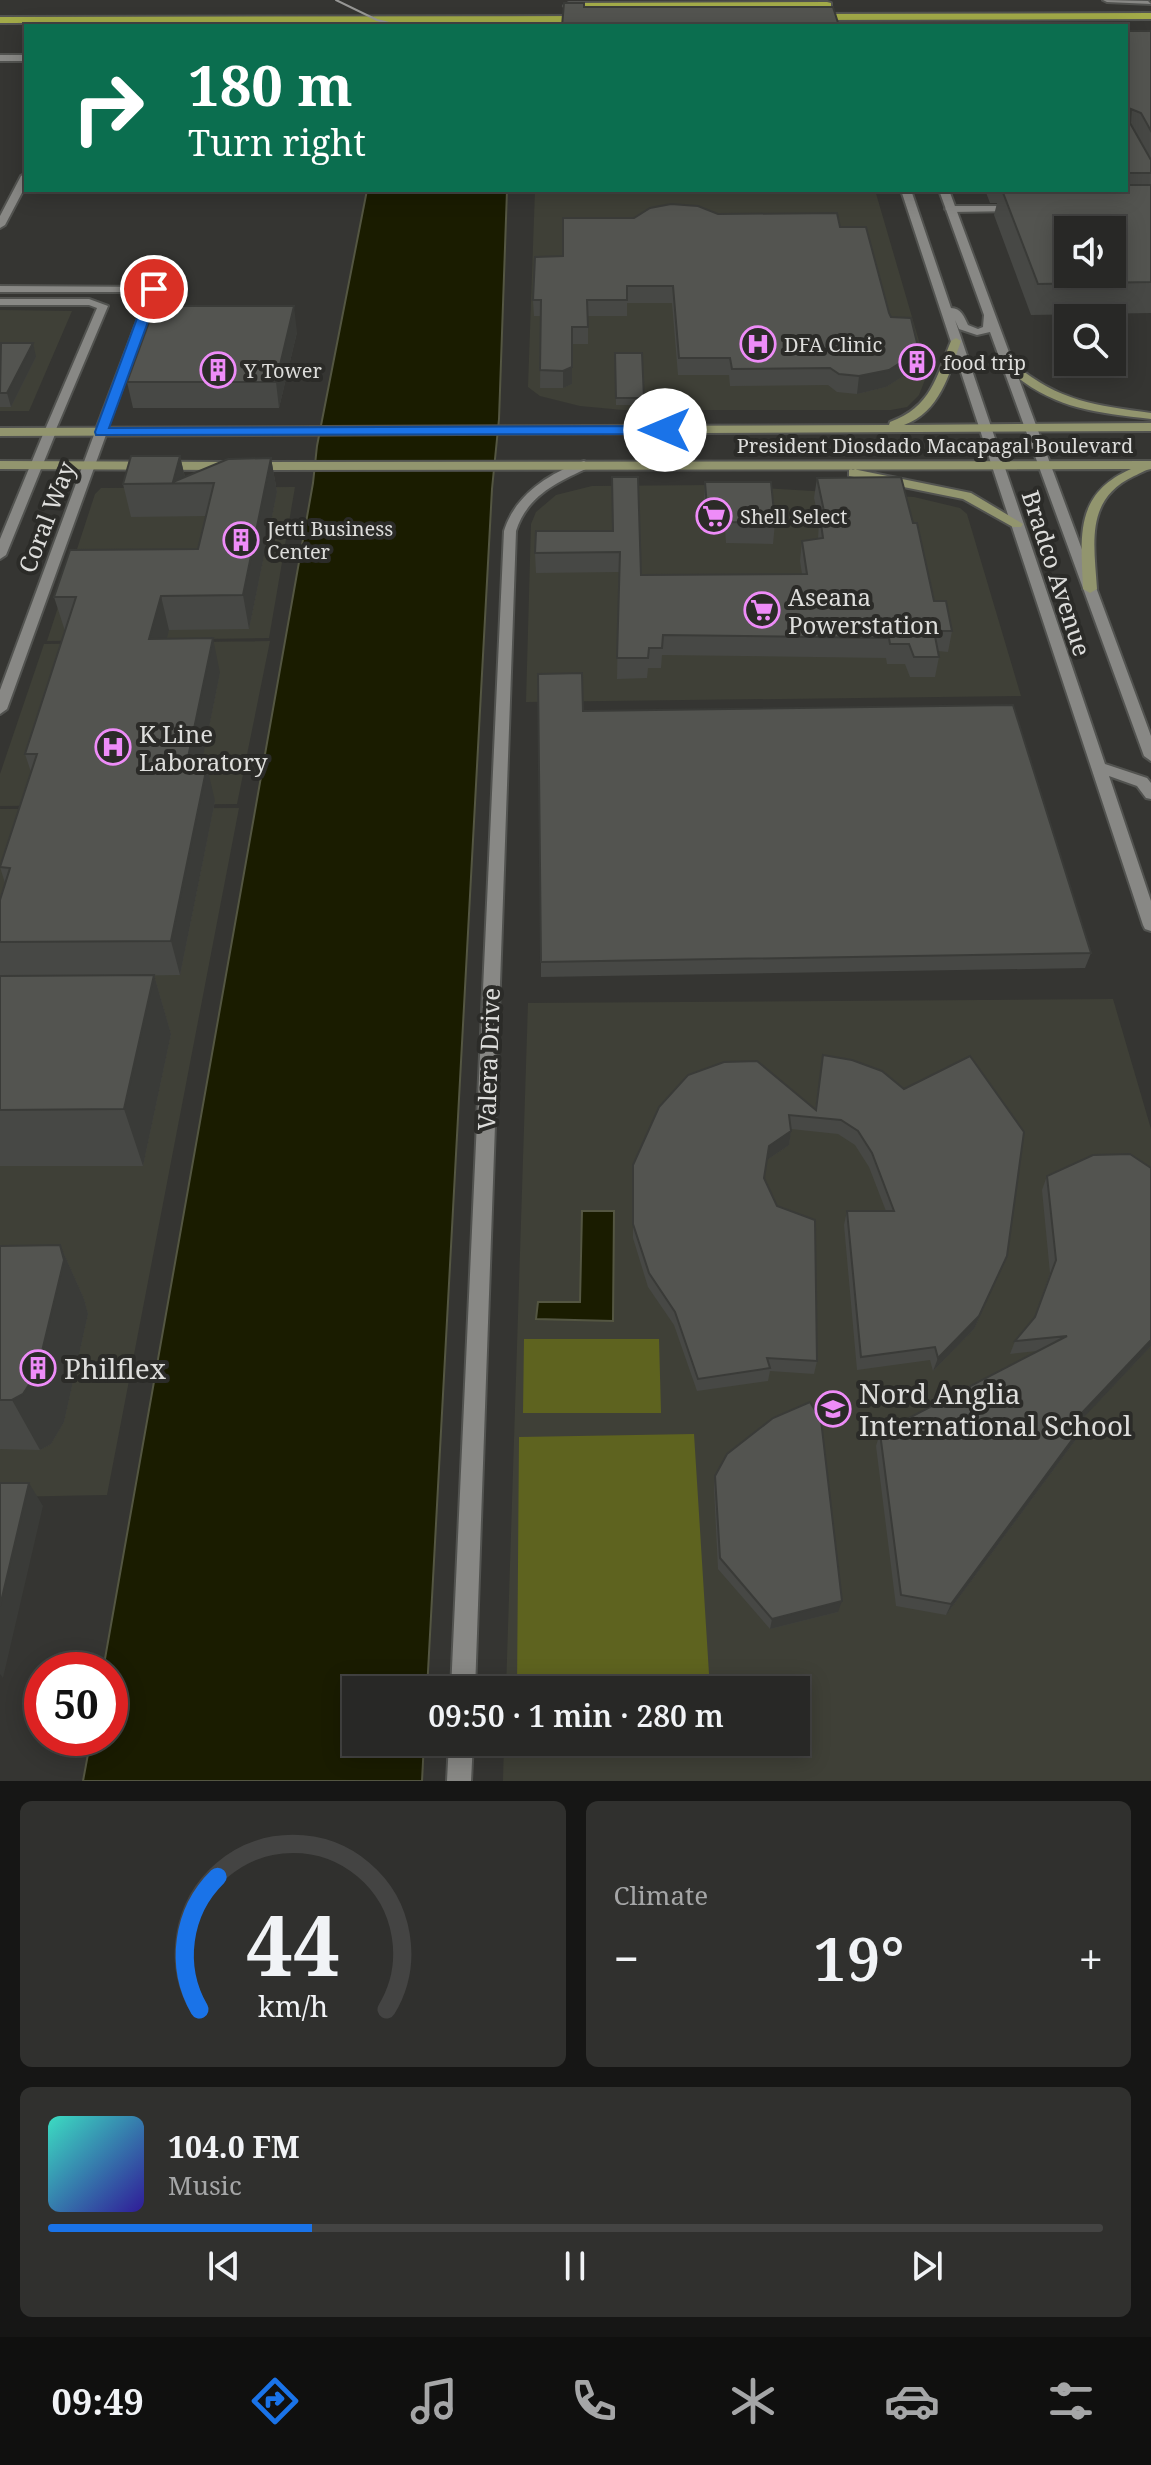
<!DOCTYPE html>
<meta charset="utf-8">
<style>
:root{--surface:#282826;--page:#30302e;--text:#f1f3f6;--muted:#a5a6a7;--line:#444443;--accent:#1a73e8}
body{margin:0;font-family:"Noto Serif",serif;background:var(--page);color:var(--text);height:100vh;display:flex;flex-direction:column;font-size:30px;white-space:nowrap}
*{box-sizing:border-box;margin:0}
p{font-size:26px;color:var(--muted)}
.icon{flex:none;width:44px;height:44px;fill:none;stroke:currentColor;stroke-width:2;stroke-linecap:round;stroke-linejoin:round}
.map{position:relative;height:1781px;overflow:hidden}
.side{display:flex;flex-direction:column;gap:20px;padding:20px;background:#161615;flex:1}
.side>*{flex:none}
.top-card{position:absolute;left:24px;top:24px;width:1104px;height:168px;border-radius:0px;box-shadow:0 4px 20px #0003,0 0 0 2px var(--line);background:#0b6e4f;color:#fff;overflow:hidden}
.controls{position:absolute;left:1054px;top:216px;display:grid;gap:16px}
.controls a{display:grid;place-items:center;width:72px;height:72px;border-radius:0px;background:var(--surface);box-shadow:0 4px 20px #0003,0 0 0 2px var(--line);font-size:40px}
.speed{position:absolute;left:24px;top:1652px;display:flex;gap:16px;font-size:40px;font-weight:700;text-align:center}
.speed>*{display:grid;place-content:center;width:104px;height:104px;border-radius:50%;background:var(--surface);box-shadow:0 4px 20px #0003,0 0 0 2px var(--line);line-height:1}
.speed .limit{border:12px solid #d22;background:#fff;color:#111}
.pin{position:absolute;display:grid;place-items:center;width:68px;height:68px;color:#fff;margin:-34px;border:4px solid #fff;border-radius:50%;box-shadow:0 2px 8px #0007}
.me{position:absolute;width:88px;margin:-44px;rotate:270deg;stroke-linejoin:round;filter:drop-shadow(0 0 6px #0008)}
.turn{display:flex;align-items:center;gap:28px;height:168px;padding:0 32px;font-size:36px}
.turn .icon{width:104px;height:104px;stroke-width:2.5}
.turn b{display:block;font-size:56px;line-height:68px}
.big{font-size:60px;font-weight:600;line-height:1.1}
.side .tile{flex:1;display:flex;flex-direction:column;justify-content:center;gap:12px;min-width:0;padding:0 28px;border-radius:12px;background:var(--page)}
.side .dial{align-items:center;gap:0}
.dial svg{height:208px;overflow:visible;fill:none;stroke:var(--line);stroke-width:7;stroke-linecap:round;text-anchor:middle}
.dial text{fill:var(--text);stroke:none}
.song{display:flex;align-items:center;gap:24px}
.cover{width:96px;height:96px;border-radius:12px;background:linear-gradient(135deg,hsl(170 70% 55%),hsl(250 70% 35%))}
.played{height:8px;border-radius:4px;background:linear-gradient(90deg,var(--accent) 25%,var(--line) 25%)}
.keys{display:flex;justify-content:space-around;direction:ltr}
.heat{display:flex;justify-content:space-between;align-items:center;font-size:44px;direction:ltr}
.side .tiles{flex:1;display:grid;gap:20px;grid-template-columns:1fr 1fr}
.tile:last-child{grid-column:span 2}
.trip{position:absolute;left:342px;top:1676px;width:468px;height:80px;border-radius:0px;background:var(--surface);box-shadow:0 4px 20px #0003,0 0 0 2px var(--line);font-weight:600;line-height:80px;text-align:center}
.dock{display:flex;height:128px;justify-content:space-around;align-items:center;background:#10100f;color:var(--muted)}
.dock .icon{width:56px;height:56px}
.dock .selected{color:var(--accent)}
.dock b{font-size:36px;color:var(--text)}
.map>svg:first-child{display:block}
.built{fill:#3f4037}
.green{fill:#5e631f}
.water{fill:#1a1c00;stroke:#545642;stroke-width:2}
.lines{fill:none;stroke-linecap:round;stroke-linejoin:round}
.minor-casing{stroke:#525350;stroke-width:4}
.tertiary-casing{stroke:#525350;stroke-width:4}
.secondary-casing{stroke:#525350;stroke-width:4}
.trunk-casing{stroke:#525350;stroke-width:4}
.minor{fill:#888885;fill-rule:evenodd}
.tertiary{fill:#888885;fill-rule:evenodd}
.secondary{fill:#92956e;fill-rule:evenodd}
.trunk{fill:#a2aa48;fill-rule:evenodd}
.tram{stroke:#979795;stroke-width:2}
.wall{fill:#474845}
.shaded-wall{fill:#3a3b38}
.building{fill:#535450;stroke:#3a3b38;stroke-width:2;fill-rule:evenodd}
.route{fill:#1a73e8;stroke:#114b97;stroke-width:2}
.labels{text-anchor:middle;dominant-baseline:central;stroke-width:8;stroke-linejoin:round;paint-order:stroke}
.far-poi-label{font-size:20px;fill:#dddddb;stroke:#2b2b28;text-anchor:start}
.far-street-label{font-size:20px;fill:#dddddb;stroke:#2b2b28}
.street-label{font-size:24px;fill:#dddddb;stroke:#2b2b28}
.poi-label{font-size:24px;fill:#dddddb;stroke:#2b2b28;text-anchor:start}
.near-poi-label{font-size:28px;fill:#dddddb;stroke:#2b2b28;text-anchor:start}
</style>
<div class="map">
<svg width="1151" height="1781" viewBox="0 0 1151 1781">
<rect width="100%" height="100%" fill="#353532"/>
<!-- built -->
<path class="built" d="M535,190h340l53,182 -9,23 -12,12 -16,3h-268l-43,-4 -40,-10 -12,-9z
M0,310l72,1 -43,100h-29z
M713,485l201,12 46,11 7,6 54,182 -495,6 5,-178 5,-12 20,-17 36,-9z
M295,487l-26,151 -222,3 48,-147 6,-6z
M270,641l-33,163 -237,2v-32l44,-130z
M239,808l-132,687 -107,2v-688z
M1113,999l38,130v652h-648l1,-39h292v-52h-290l22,-687z"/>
<!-- green -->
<path class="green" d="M524,1339h135l2,74h-138z
M694,1434l16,256h-193l2,-253z"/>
<!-- water -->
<path class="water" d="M367,190h140l-8,229 -7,70 -65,1201h-71v52h68l-2,39h-339l8,-43h19v-68h-7l210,-1187 4,-37z
M582,1211h32l-1,110 -77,-2 2,-17h42z"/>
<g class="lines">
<defs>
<path id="minor" d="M0,55h26v6h-26z
M26,173v12l-21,40 -5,3v-12l21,-40z
M1017,206l3,1v4l-70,1 -5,-3 5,-3z
M0,286l158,1 1,2 -54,145 -4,2 -6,-4 53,-140h-148z
M0,299h89l19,7 -54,128 -4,2 -6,-4 53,-124 -8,-3h-89z
M584,461l6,4 -2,3c-31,14 -61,28 -72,63l-41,1159h-24l53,-1159c11,-36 45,-58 80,-70z
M449,1742h24l-2,39h-24z"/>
<path id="tertiary" d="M1103,0l45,1 3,3 -44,-2z
M901,190h10l40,118c10,0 13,9 17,17l10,4 5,-2 1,-12 -45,-125h10l202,546v25l-7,-5 -154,-424 -13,3 -18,-6 -4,-9 150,444 42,14 4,5v16l-5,-1 -9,-12 -28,-10 42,125v30l-6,-2 -2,-4z
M50,428l6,4 -50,123 -6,4v-20l44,-107z
M101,428l6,4 -100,277 -7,5v-24l95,-258z"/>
<path id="secondary" d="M956,338l5,3c-12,33 -21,71 -57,84l247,-2v8l-1151,5v-8l889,-3 1,-3c41,-15 46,-44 61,-81z
M1003,361h8c45,40 82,44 140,52v6c-60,-7 -102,-11 -148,-54z
M0,461l229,1 6,4 -6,4 -229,-1z
M1151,461v8c-6,1 -10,4 -17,7 -49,23 -40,67 -37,113l-7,4 -7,-4c-2,-53 -9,-95 48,-120l-878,1 -6,-4 6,-4z
M853,469l118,24 52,31 -2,3h-8l-50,-28 -114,-23v-6z"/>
<path id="trunk" d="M827,2l4,1v4l-262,2 -5,-3 5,-3z
M1151,13v6l-343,1 -5,-3 5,-3z
M0,17l590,-1 5,3 -5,3 -590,1z"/>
</defs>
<!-- minor casing -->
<use href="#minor" class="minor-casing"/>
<!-- tertiary casing -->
<use href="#tertiary" class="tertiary-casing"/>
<!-- secondary casing -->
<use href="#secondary" class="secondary-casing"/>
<!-- trunk casing -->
<use href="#trunk" class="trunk-casing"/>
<!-- minor -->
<use href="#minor" class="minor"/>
<!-- tertiary -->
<use href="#tertiary" class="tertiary"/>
<!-- secondary -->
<use href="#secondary" class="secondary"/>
<!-- trunk -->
<use href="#trunk" class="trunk"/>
<!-- tram -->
<path class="tram" d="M336,0l41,20 24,6"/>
</g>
<!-- wall -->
<path class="wall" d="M1126,31h25v282l-120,2 -37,-100 3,-12h-7l-5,-13h141z
M718,214l122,13 51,90 28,34 -3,17 -30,19 -29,7 -20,-2 -9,-7 -98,1 -1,-11h-51l-6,-72h-45v13h-39v28h-16v40l-9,4h-23l1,-72h-7l-1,-16 30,-44 71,-38z
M297,332l-18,76h-146l-6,-26z
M0,344l36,13 -25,50h-11z
M615,353l29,45v7h-28z
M180,456l5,21 86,-19 6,34 -28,137 -80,1 -3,9 54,34 -19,93 14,35 -35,174 -71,1 45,-1 17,59 -28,132h-143v-266l5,-17 -5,-16 31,-95 -6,-18 40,-123 -11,-34 144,-48 8,-33 -75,1 -8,-33z
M817,478l117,123 18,30 -4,21 -10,-1 1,6 -4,20h-25l-5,-13h-18l-1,-6 -224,-3 -1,13h-13l-1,10 -30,1 2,-107 -83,1 -1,-20 77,-22 29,44 161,-1 -2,-13 2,-20 16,-2 1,-18 -5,-23z
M705,482l70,41 -2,21 -47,-1 -1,-14h-20l-1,-26z
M583,711l508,242 -6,15 -544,9v-15z
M823,1055l184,201 -33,73 -41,42 -3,-11 -73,10 -13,-145 3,-14h39l-17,-44 -14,-22 -17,-11 -47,-5 -2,16 -22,15 -3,18 53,183 -3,13 -44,-3 -2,10 -71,10 -23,-66 -26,-38 -15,-49v-73l26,-58 156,3z
M1151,1168v178l-71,75 -3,17 -131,177 -50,-9 -20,-160 4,-13 157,-82 -27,3 5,-13 19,-22 16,-46 -8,-83 5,-14z
M60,1245l24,54 4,15 -24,108 -13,22 -11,6 -40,-1v-203z
M715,1476l123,136 -68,17 -52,-60 -4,-81z"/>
<!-- shaded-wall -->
<path class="shaded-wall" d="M294,306l3,26 -18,76 -3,-26z
M33,343l3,14 -25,50 -4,-14z
M919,351l-3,17 -30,19 -29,7 2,-18z
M572,367v17l-9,4v-17z
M180,456l6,27h-13z
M271,458l6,34 -28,137 -6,-34z
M161,596l8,34 -11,44 -9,-35z
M213,638l7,35 -26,128 -8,-34z
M207,766l8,35 -35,174 -9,-34z
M154,975l17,59 -28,132 -19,-57z
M791,1131l-2,14 -22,15 2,-14z
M60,1245l24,54 4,15 -24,108 -13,22 -11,6 -28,-50z
M1007,1256l-33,73 -41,42 5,-13z
M1151,1340v6l-80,85 6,-13z
M1083,1425l-6,13 -131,177 5,-11z
M29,1483l14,23 -40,172 -3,-4v-68z
M842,1601l-4,11 -68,17 2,-10z"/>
<!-- building -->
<path class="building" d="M564,3h20v4h249l6,19h-277z
M1126,31h25v100l-10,-18 -10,-4 -1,14 21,37v13h-25z
M1126,185h25v97l-113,2 -36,-94h124zM1068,230h44v44h-44z
M671,204l27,2 20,8 119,-1 3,14h26l23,86 2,4 20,1 8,33 -30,19 -30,6 -20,-2 -9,-6 -98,1 -2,-11h-51l-6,-72h-46v14h-40l1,27h-16v40l-9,4 -23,-1 1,-70h-8l2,-43 28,-1v-38h71l16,-10z
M155,306h139l-18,76h-149z
M1,343h32l-26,50h-7z
M615,353h27l2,45h-28z
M131,456h49l-7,26 55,-23 43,-1 -28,137 -82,1 -12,43 64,-1 -27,129 21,-1 -36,175 -171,1v-42l10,-32 -10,-1 37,-113h-12l51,-157h-22l16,-47 128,-1 16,-66 -91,1z
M612,477h26l3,98 166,-1 -5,-33 21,-3 -3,-22h5l-8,-38 84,-1 12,46h4l17,78h12l6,30h-18l5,26h-25l-5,-13h-19l-1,-6 -226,-3 -1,13h-13l-1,10h-31l3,-106 -85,1 1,-22h77z
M705,482h66l4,41 -48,-1v-14l-20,-1z
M582,673l1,38 430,-6 78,248 -550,9 -3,-288z
M154,975l-30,134 -124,1v-134z
M823,1055l29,5 30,11 22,18 66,-33 54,76 -17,124 -28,60 -41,42 -3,-11 -74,10 -14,-146h47l-22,-58 -14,-22 -17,-11 -52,-5 2,16 -22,15 -5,32 13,28 38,14 2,141 -50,-3 3,10 -72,11 -23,-67 -26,-39 -16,-49v-59l26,-58 29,-32 36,-13 33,-1 59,49z
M1130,1154l21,14v172l-74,78 6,7 -132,179 -50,-9 -21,-162 187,-97 -52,5 20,-24 21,-57 -9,-84 46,-21z
M60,1245l4,15 -27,112 -14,22 -11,6h-12v-154z
M810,1402l11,18 21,181 -70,18 -52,-61 -5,-82 12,-22 46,-36z
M0,1483h29l-29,123z"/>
<!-- route -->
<path class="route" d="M149,286l11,3 -51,139 556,-2 7,4 -7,4 -569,1 -1,-3z"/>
<!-- icons -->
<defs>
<symbol id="hospital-ring" viewBox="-11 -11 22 22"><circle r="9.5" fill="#2b2b28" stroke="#ee8cf8" stroke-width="1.5"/><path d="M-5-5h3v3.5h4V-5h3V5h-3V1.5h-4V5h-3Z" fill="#ee8cf8"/></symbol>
<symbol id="building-ring" viewBox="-11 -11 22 22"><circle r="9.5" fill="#2b2b28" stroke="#ee8cf8" stroke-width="1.5"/><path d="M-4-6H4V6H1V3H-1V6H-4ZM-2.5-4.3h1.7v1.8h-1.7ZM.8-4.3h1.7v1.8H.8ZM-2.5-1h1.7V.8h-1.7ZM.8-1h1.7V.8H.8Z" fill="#ee8cf8"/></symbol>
<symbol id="supermarket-ring" viewBox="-11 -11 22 22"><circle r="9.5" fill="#2b2b28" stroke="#ee8cf8" stroke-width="1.5"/><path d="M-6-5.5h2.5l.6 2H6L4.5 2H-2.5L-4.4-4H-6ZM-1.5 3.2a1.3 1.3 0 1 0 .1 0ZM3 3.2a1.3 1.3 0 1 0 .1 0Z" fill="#ee8cf8"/></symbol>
<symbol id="school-ring" viewBox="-11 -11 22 22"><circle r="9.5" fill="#2b2b28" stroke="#ee8cf8" stroke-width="1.5"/><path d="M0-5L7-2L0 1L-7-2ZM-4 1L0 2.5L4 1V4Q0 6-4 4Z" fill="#ee8cf8"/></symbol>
</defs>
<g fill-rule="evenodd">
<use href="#hospital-ring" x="738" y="324" width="40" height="40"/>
<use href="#building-ring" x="897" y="342" width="40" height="40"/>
<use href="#building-ring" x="198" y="350" width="40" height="40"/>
<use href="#supermarket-ring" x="694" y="496" width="40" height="40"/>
<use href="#building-ring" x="221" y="520" width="40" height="40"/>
<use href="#supermarket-ring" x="742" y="590" width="40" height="40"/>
<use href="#hospital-ring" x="93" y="727" width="40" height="40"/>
<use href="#building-ring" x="18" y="1348" width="40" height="40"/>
<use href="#school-ring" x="813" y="1389" width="40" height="40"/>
</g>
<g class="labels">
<!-- far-poi labels -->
<g class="far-poi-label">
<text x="784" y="344">DFA Clinic</text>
<text x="943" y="362">food trip</text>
<text x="244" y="370">Y Tower</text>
<text x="740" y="516">Shell Select</text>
<text x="267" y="528">Jetti Business<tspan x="267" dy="23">Center</tspan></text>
</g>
<!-- far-street labels -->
<g class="far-street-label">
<text x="935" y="445">President Diosdado Macapagal Boulevard</text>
</g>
<!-- street labels -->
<g class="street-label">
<text transform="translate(46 517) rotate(-69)">Coral Way</text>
<text transform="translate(1057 573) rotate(72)">Bradco Avenue</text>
<text transform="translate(488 1059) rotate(-88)">Valera Drive</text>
</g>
<!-- poi labels -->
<g class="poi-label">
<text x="788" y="596">Aseana<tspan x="788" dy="28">Powerstation</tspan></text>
<text x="139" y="733">K Line<tspan x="139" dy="28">Laboratory</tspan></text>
</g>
<!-- near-poi labels -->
<g class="near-poi-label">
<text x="64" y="1368">Philflex</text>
<text x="859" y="1393">Nord Anglia<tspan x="859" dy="32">International School</tspan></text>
</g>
</g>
</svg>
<div class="controls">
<a><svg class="icon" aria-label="sound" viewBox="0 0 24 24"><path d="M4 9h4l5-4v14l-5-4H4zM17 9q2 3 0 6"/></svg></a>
<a><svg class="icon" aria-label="search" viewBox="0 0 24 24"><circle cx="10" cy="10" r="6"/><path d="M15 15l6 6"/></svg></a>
</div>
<div class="speed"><div class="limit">50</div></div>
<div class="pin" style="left:154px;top:289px;background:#d93025"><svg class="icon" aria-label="arrive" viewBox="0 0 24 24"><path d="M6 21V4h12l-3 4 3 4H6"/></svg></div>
<svg class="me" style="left:665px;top:430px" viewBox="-20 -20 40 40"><circle r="19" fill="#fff"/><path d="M0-13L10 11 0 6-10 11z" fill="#1a73e8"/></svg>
<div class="trip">09:50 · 1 min · 280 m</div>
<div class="top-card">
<div class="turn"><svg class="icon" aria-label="right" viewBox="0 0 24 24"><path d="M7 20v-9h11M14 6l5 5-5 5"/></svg><div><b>180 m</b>Turn right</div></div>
</div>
</div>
<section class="side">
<div class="tiles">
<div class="tile dial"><svg viewBox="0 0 100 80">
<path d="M14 69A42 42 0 1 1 86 69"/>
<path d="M14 69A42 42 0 0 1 21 18" stroke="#1a73e8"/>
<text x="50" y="56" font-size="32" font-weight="700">44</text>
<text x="50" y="72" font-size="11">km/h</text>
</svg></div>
<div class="tile"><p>Climate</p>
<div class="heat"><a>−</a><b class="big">19°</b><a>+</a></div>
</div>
<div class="tile">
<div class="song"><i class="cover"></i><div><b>104.0 FM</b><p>Music</p></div></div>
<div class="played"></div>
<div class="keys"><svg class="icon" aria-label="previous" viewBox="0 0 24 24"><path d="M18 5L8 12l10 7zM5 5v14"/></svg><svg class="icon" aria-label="pause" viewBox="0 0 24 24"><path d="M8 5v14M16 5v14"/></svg><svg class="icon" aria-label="next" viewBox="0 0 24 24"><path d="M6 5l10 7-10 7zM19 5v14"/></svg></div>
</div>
</div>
</section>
<nav class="dock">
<b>09:49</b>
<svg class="icon selected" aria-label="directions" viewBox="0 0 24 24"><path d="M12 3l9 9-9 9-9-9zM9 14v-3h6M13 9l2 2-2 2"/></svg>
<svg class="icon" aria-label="music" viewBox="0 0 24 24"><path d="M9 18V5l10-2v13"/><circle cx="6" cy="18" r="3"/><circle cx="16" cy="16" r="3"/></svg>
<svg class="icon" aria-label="phone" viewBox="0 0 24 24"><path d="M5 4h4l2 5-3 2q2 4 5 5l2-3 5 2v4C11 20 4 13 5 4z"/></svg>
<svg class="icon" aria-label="climate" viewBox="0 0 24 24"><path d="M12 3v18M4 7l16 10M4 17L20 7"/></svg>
<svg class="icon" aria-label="car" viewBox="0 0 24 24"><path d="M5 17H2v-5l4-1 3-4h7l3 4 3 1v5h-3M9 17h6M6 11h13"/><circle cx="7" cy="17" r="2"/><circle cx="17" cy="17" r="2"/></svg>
<svg class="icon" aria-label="filters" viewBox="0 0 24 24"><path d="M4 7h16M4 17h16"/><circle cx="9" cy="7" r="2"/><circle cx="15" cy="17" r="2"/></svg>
</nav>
